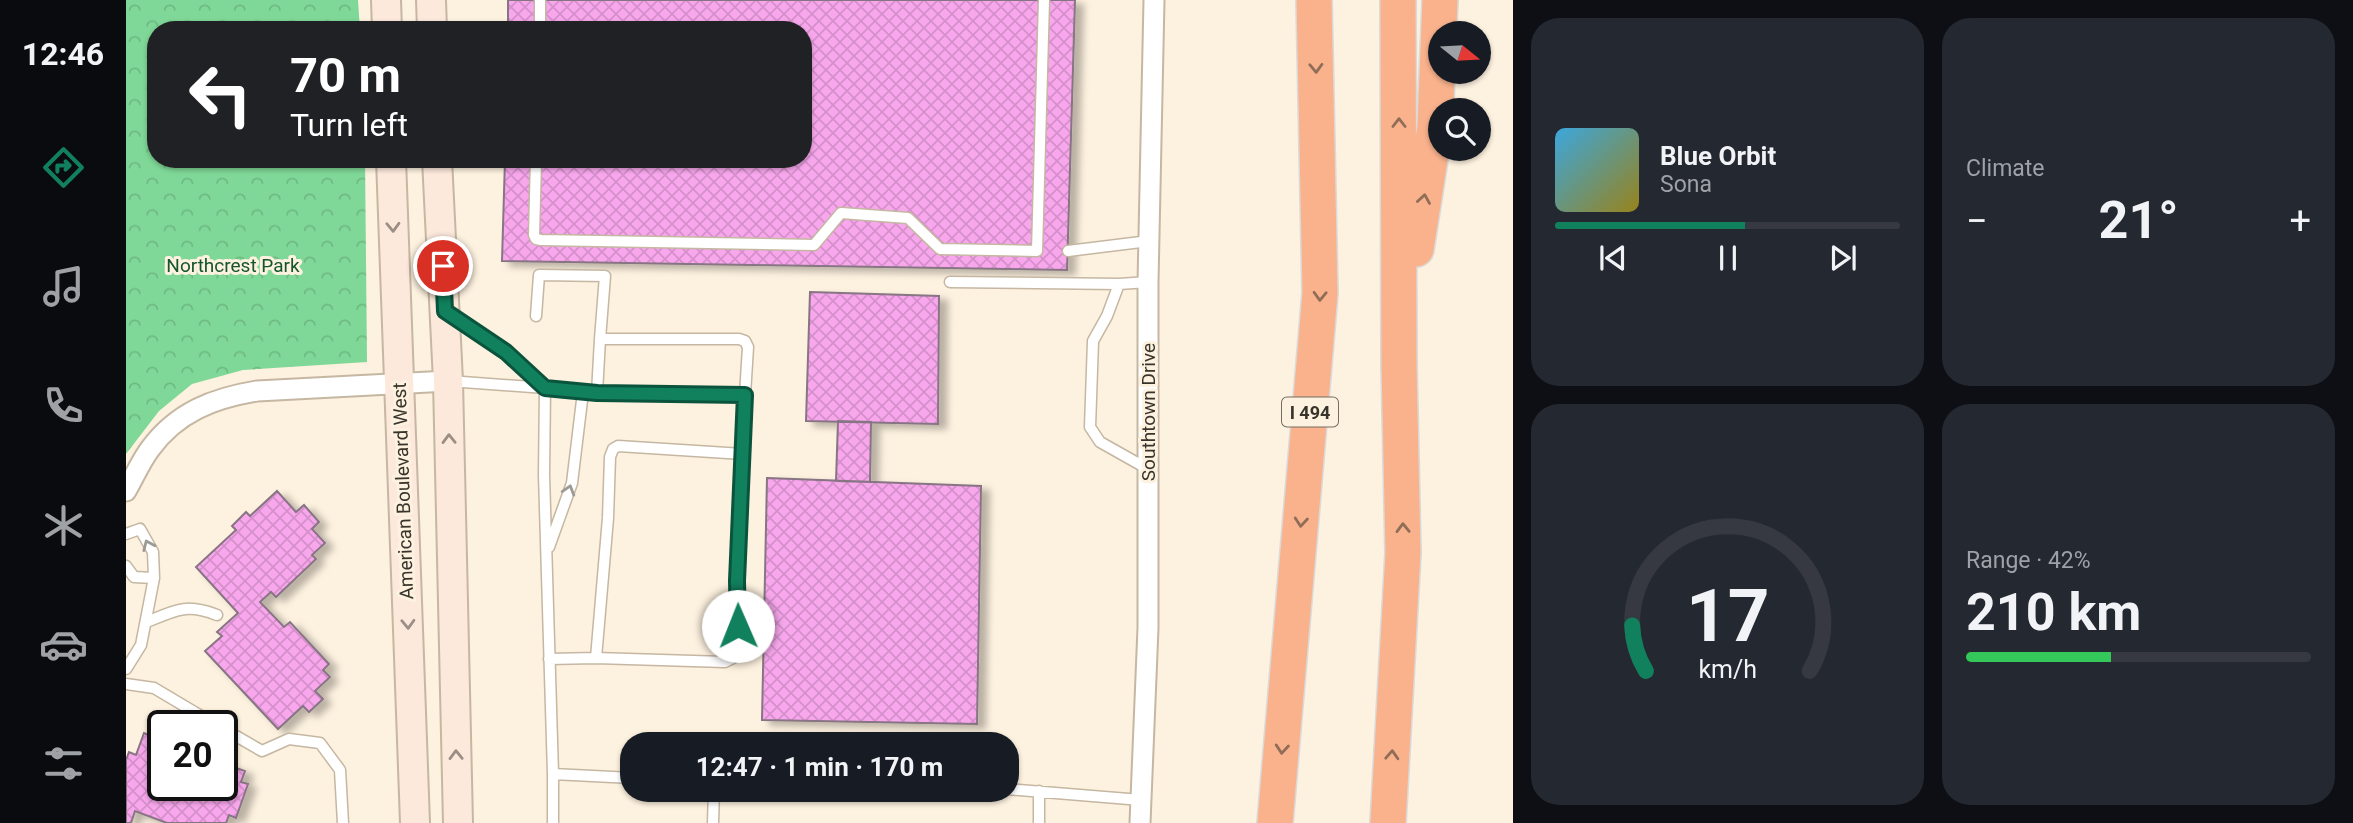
<!DOCTYPE html>
<meta charset="utf-8">
<style>
:root{--surface:#171b24;--page:#242831;--text:#f1f3f6;--muted:#9ea1a6;--line:#363941;--accent:#10805d}
body{margin:0;font-family:Roboto,sans-serif;background:var(--page);color:var(--text);height:100vh;display:flex;flex-direction:column;font-size:26px;white-space:nowrap}
*{box-sizing:border-box;margin:0}
p{font-size:23px;color:var(--muted)}
.icon{flex:none;width:38px;height:38px;fill:none;stroke:currentColor;stroke-width:2;stroke-linecap:round;stroke-linejoin:round}
.map{position:relative;flex:1;overflow:hidden}
.drawer{display:flex;flex-direction:column;gap:18px;padding:18px;background:#0d0f14;width:840px}
.drawer>*{flex:none}
.hud{position:absolute;left:21px;top:21px;width:665px;height:147px;border-radius:28px;box-shadow:0 2px 5px #0004;background:#202124;color:#fff;overflow:hidden}
.needle{width:46px;rotate:108deg}
.fabs{position:absolute;left:1302px;top:21px;display:grid;gap:14px}
.fabs a{display:grid;place-items:center;width:63px;height:63px;border-radius:50%;background:var(--surface);box-shadow:0 2px 5px #0004;font-size:35px}
.speed{position:absolute;left:21px;top:710px;display:flex;gap:14px;font-size:35px;font-weight:700;text-align:center}
.speed>*{display:grid;place-content:center;width:91px;height:91px;border-radius:50%;background:var(--surface);box-shadow:0 2px 5px #0004;line-height:1}
.speed .limit{border:4px solid #111;border-radius:10px;background:#fff;color:#111}
.pin{position:absolute;display:grid;place-items:center;width:60px;height:60px;color:#fff;margin:-30px;border:4px solid #fff;border-radius:50%;box-shadow:0 2px 7px #0007}
.me{position:absolute;width:77px;margin:-38px;rotate:359deg;stroke-linejoin:round;filter:drop-shadow(0 0 5px #0008)}
.turn{display:flex;align-items:center;gap:24px;height:147px;padding:0 28px;font-size:32px}
.turn .icon{width:91px;height:91px;stroke-width:2.5}
.turn b{display:block;font-size:49px;line-height:60px}
.big{font-size:52px;font-weight:700;line-height:1.1}
.drawer .card{flex:1;display:flex;flex-direction:column;justify-content:center;gap:10px;min-width:0;padding:0 24px;border-radius:28px;background:var(--page)}
.drawer .dial{align-items:center;gap:0}
.dial svg{height:182px;overflow:visible;fill:none;stroke:var(--line);stroke-width:7;stroke-linecap:round;text-anchor:middle}
.dial text{fill:var(--text);stroke:none}
.song{display:flex;align-items:center;gap:21px}
.cover{width:84px;height:84px;border-radius:10px;background:linear-gradient(135deg,hsl(200 70% 55%),hsl(50 70% 35%))}
.played{height:7px;border-radius:4px;background:linear-gradient(90deg,var(--accent) 55%,var(--line) 55%)}
.keys{display:flex;justify-content:space-around;direction:ltr}
.heat{display:flex;justify-content:space-between;align-items:center;font-size:38px;direction:ltr}
.charge{height:10px;border-radius:5px;background:linear-gradient(90deg,#34c759 42%,var(--line) 0)}
.drawer .tiles{flex:1;display:grid;gap:18px;grid-template-columns:repeat(2,1fr)}
.trip{position:absolute;left:494px;top:732px;width:399px;height:70px;border-radius:28px;background:var(--surface);box-shadow:0 2px 5px #0004;font-weight:700;line-height:70px;text-align:center}
main{display:flex;flex:1;min-height:0}
.menu{display:flex;flex-direction:column;width:126px;justify-content:space-around;align-items:center;background:#090b0e;color:var(--muted)}
.menu .icon{width:49px;height:49px}
.menu .current{color:var(--accent)}
.menu b{font-size:32px;color:var(--text)}
.map>svg:first-child{display:block}
.park{fill:url(#park-crowns)}
.building{fill:url(#building-cross-hatch);stroke:#887484;stroke-width:2;filter:url(#shadow)}
.lines{fill:none;stroke-linecap:round;stroke-linejoin:round}
.service-casing{stroke:#c5b7a2;stroke-width:13}
.minor-casing{stroke:#c5b7a2;stroke-width:23}
.secondary-casing{stroke:#c5b7a2;stroke-width:32}
.motorway-casing{stroke:#dbdad9;stroke-width:38}
.service{stroke:#fff;stroke-width:10}
.minor{stroke:#fff;stroke-width:19}
.secondary{stroke:#fde8dc;stroke-width:28}
.motorway{stroke:#f9b28c;stroke-width:35}
.oneway{stroke:#8f6d57}
.oneway2{stroke:#9b8e84}
.oneway3{stroke:#9c9a95}
.route-casing{stroke:#0a533c;stroke-width:18}
.route{stroke:#10805d;stroke-width:12}
.labels{text-anchor:middle;dominant-baseline:central;stroke-width:6;stroke-linejoin:round;paint-order:stroke}
.shield{fill:#fdf1df;stroke:#746d61;stroke-width:2}
.shield-label{font-size:18px;font-weight:bold;fill:#39342b}
.park-label{font-size:19px;fill:#13562c;stroke:#fdf1df}
.street-label{font-size:19px;fill:#39342b;stroke:#fdf1df}
</style>
<main>
<nav class="menu">
<b>12:46</b>
<svg class="icon current" aria-label="directions" viewBox="0 0 24 24"><path d="M12 3l9 9-9 9-9-9zM9 14v-3h6M13 9l2 2-2 2"/></svg>
<svg class="icon" aria-label="music" viewBox="0 0 24 24"><path d="M9 18V5l10-2v13"/><circle cx="6" cy="18" r="3"/><circle cx="16" cy="16" r="3"/></svg>
<svg class="icon" aria-label="phone" viewBox="0 0 24 24"><path d="M5 4h4l2 5-3 2q2 4 5 5l2-3 5 2v4C11 20 4 13 5 4z"/></svg>
<svg class="icon" aria-label="climate" viewBox="0 0 24 24"><path d="M12 3v18M4 7l16 10M4 17L20 7"/></svg>
<svg class="icon" aria-label="car" viewBox="0 0 24 24"><path d="M5 17H2v-5l4-1 3-4h7l3 4 3 1v5h-3M9 17h6M6 11h13"/><circle cx="7" cy="17" r="2"/><circle cx="17" cy="17" r="2"/></svg>
<svg class="icon" aria-label="filters" viewBox="0 0 24 24"><path d="M4 7h16M4 17h16"/><circle cx="9" cy="7" r="2"/><circle cx="15" cy="17" r="2"/></svg>
</nav>
<div class="map">
<svg width="1387" height="823" viewBox="0 0 1387 823">
<defs>
<pattern id="park-crowns" width="20" height="18" patternUnits="userSpaceOnUse" patternTransform="scale(1.75)"><rect width="20" height="18" fill="#7fd897"/><path d="M2 6a3 3 0 1 1 6 0M12 15a3 3 0 1 1 6 0" fill="none" stroke="#6eba82"/></pattern>
<pattern id="building-cross-hatch" width="8" height="8" patternUnits="userSpaceOnUse" patternTransform="scale(1.75)"><rect width="8" height="8" fill="#f8a7ec"/><path d="M0 0l8 8M0 8l8-8" fill="none" stroke="#d590cb"/></pattern>
<filter id="shadow"><feDropShadow dx="8" dy="4.5" stdDeviation="3.5" flood-color="#0004"/></filter>
</defs>
<rect width="100%" height="100%" fill="#fdf1df"/>
<!-- park -->
<path class="park" d="M0,0h232l2,30h-204v129h209l2,203 -124,8 -51,14 -33,27 -33,43z"/>
<!-- building -->
<path class="building" d="M382,0h567l-8,270 -565,-9 3,-102h298v-129h-295z
M684,292l129,4 -1,128 -132,-3z
M712,421l33,1 -1,60 -34,-1z
M641,478l214,8 -4,238 -215,-4z
M151,491l19,21 8,-7 15,17 -7,7 13,14 -13,12 4,4 -40,38 -5,-5 -11,10 24,25 6,-5 39,42 -6,6 7,7 -15,14 8,8 -14,13 -6,-6 -25,23 -73,-78 17,-15 -5,-4 21,-19 -42,-46 40,-37 -4,-4 14,-14 4,4z
M37,732v54h59v-23l23,8 -4,11 7,2 -12,34 -7,-3 -3,8h-59l-32,-12 -4,12h-5v-63l3,-8 7,3 8,-22 16,6z"/>
<g class="lines">
<defs>
<path id="service" d="M414,30v-30
M410,159l-2,76 2,4 5,1 273,5 27,-32 67,5 32,31 97,2 7,-251
M942,251l81,-10
M824,282l169,2
M1022,282l-29,2 -12,32 -14,25 -3,86 10,15 48,27
M322,313l58,39 39,36 52,5 148,2 3,-48 -3,-6 -6,-2h-139l-3,54
M410,316l3,-41 66,1 -5,63
M323,381l96,7 -1,87 9,299
M0,534l14,-5 13,23 1,26 -13,67 -15,24
M423,547l23,-64 11,-91
M0,566l8,11 20,1
M21,622c28,-12 40,-19 70,-7
M470,658l129,4 8,-4 6,-10 -1,-67 7,-186
M423,659l47,-1 12,-140 2,-61 3,-8 5,-3 125,8
M0,684l28,4 64,38
M96,728l40,23 27,-12 31,4 20,27 3,53
M880,789l135,11
M427,823v-49l79,4
M587,823l1,-34
M913,823v-32"/>
<path id="minor" d="M0,491c8,-14 15,-30 24,-42 27,-37 64,-51 107,-58l191,-10
M1014,823l8,-195v-346l6,-282"/>
<path id="secondary" d="M260,0l1,30
M305,0l1,30
M265,159l24,664
M311,159l11,222 10,442"/>
<path id="motorway" d="M1290,249l19,-122 5,-127
M1149,823l45,-530 -6,-293
M1262,823l15,-270 -4,-190 -1,-363"/>
</defs>
<!-- service casing -->
<use href="#service" class="service-casing"/>
<!-- minor casing -->
<use href="#minor" class="minor-casing"/>
<!-- secondary casing -->
<use href="#secondary" class="secondary-casing"/>
<!-- motorway casing -->
<use href="#motorway" class="motorway-casing"/>
<!-- service -->
<use href="#service" class="service"/>
<!-- minor -->
<use href="#minor" class="minor"/>
<!-- secondary -->
<use href="#secondary" class="secondary"/>
<!-- motorway -->
<use href="#motorway" class="motorway"/>
</g>
<!-- one-way arrows -->
<defs><path id="oneway-chevron" d="M-2-3.5L2.5 0L-2 3.5" fill="none" stroke-width="1.6" stroke-linecap="round" stroke-linejoin="round" transform="scale(1.75)"/></defs>
<g class="oneway">
<use href="#oneway-chevron" transform="translate(1190 68) rotate(88)"/>
<use href="#oneway-chevron" transform="translate(1273 123) rotate(-90)"/>
<use href="#oneway-chevron" transform="translate(1298 199) rotate(-81)"/>
<use href="#oneway-chevron" transform="translate(1194 296) rotate(92)"/>
<use href="#oneway-chevron" transform="translate(1175 522) rotate(95)"/>
<use href="#oneway-chevron" transform="translate(1277 528) rotate(-91)"/>
<use href="#oneway-chevron" transform="translate(1156 749) rotate(95)"/>
<use href="#oneway-chevron" transform="translate(1266 755) rotate(-87)"/>
</g>
<g class="oneway2">
<use href="#oneway-chevron" transform="translate(267 227) rotate(88)"/>
<use href="#oneway-chevron" transform="translate(323 439) rotate(-91)"/>
<use href="#oneway-chevron" transform="translate(282 624) rotate(88)"/>
<use href="#oneway-chevron" transform="translate(330 755) rotate(-91)"/>
</g>
<g class="oneway3">
<use href="#oneway-chevron" transform="translate(443 490) rotate(-73)"/>
<use href="#oneway-chevron" transform="translate(22 545) rotate(-114)"/>
</g>
<g class="lines">
<defs>
<path id="route" d="M317,266l2,45 61,41 39,36 52,5 148,2 -8,186 1,45"/>
</defs>
<!-- route casing -->
<use href="#route" class="route-casing"/>
<!-- route -->
<use href="#route" class="route"/>
</g>
<g class="labels">
<!-- shield labels -->
<rect class="shield" x="1156" y="397.5" width="56" height="29" rx="5"/>
<g class="shield-label">
<text x="1184" y="412">I 494</text>
</g>
<!-- park labels -->
<g class="park-label">
<text x="107" y="265">Northcrest Park</text>
</g>
<!-- street labels -->
<g class="street-label">
<text transform="translate(1022 412) rotate(-90)">Southtown Drive</text>
<text transform="translate(277 491) rotate(-92)">American Boulevard West</text>
</g>
</g>
</svg>
<div class="fabs">
<a><svg class="needle" viewBox="-14 -14 28 28"><path d="M0-13l5 13h-10z" fill="#e53935"/><path d="M0 13l5-13h-10z" fill="#9ea1a6"/></svg></a>
<a><svg class="icon" aria-label="search" viewBox="0 0 24 24"><circle cx="10" cy="10" r="6"/><path d="M15 15l6 6"/></svg></a>
</div>
<div class="speed"><div class="limit">20</div></div>
<div class="pin" style="left:317px;top:266px;background:#d93025"><svg class="icon" aria-label="arrive" viewBox="0 0 24 24"><path d="M6 21V4h12l-3 4 3 4H6"/></svg></div>
<svg class="me" style="left:612px;top:626px" viewBox="-20 -20 40 40"><circle r="19" fill="#fff"/><path d="M0-13L10 11 0 6-10 11z" fill="#10805d"/></svg>
<div class="trip">12:47 · 1 min · 170 m</div>
<div class="hud">
<div class="turn"><svg class="icon" aria-label="left" viewBox="0 0 24 24"><path d="M17 20v-9H6M10 6l-5 5 5 5"/></svg><div><b>70 m</b>Turn left</div></div>
</div>
</div>
<section class="drawer">
<div class="tiles">
<div class="card">
<div class="song"><i class="cover"></i><div><b>Blue Orbit</b><p>Sona</p></div></div>
<div class="played"></div>
<div class="keys"><svg class="icon" aria-label="previous" viewBox="0 0 24 24"><path d="M18 5L8 12l10 7zM5 5v14"/></svg><svg class="icon" aria-label="pause" viewBox="0 0 24 24"><path d="M8 5v14M16 5v14"/></svg><svg class="icon" aria-label="next" viewBox="0 0 24 24"><path d="M6 5l10 7-10 7zM19 5v14"/></svg></div>
</div>
<div class="card"><p>Climate</p>
<div class="heat"><a>−</a><b class="big">21°</b><a>+</a></div>
</div>
<div class="card dial"><svg viewBox="0 0 100 80">
<path d="M14 69A42 42 0 1 1 86 69"/>
<path d="M14 69A42 42 0 0 1 8 49" stroke="#10805d"/>
<text x="50" y="56" font-size="32" font-weight="700">17</text>
<text x="50" y="72" font-size="11">km/h</text>
</svg></div>
<div class="card"><p>Range · 42%</p><b class="big">210 km</b><div class="charge"></div></div>
</div>
</section>
</main>
